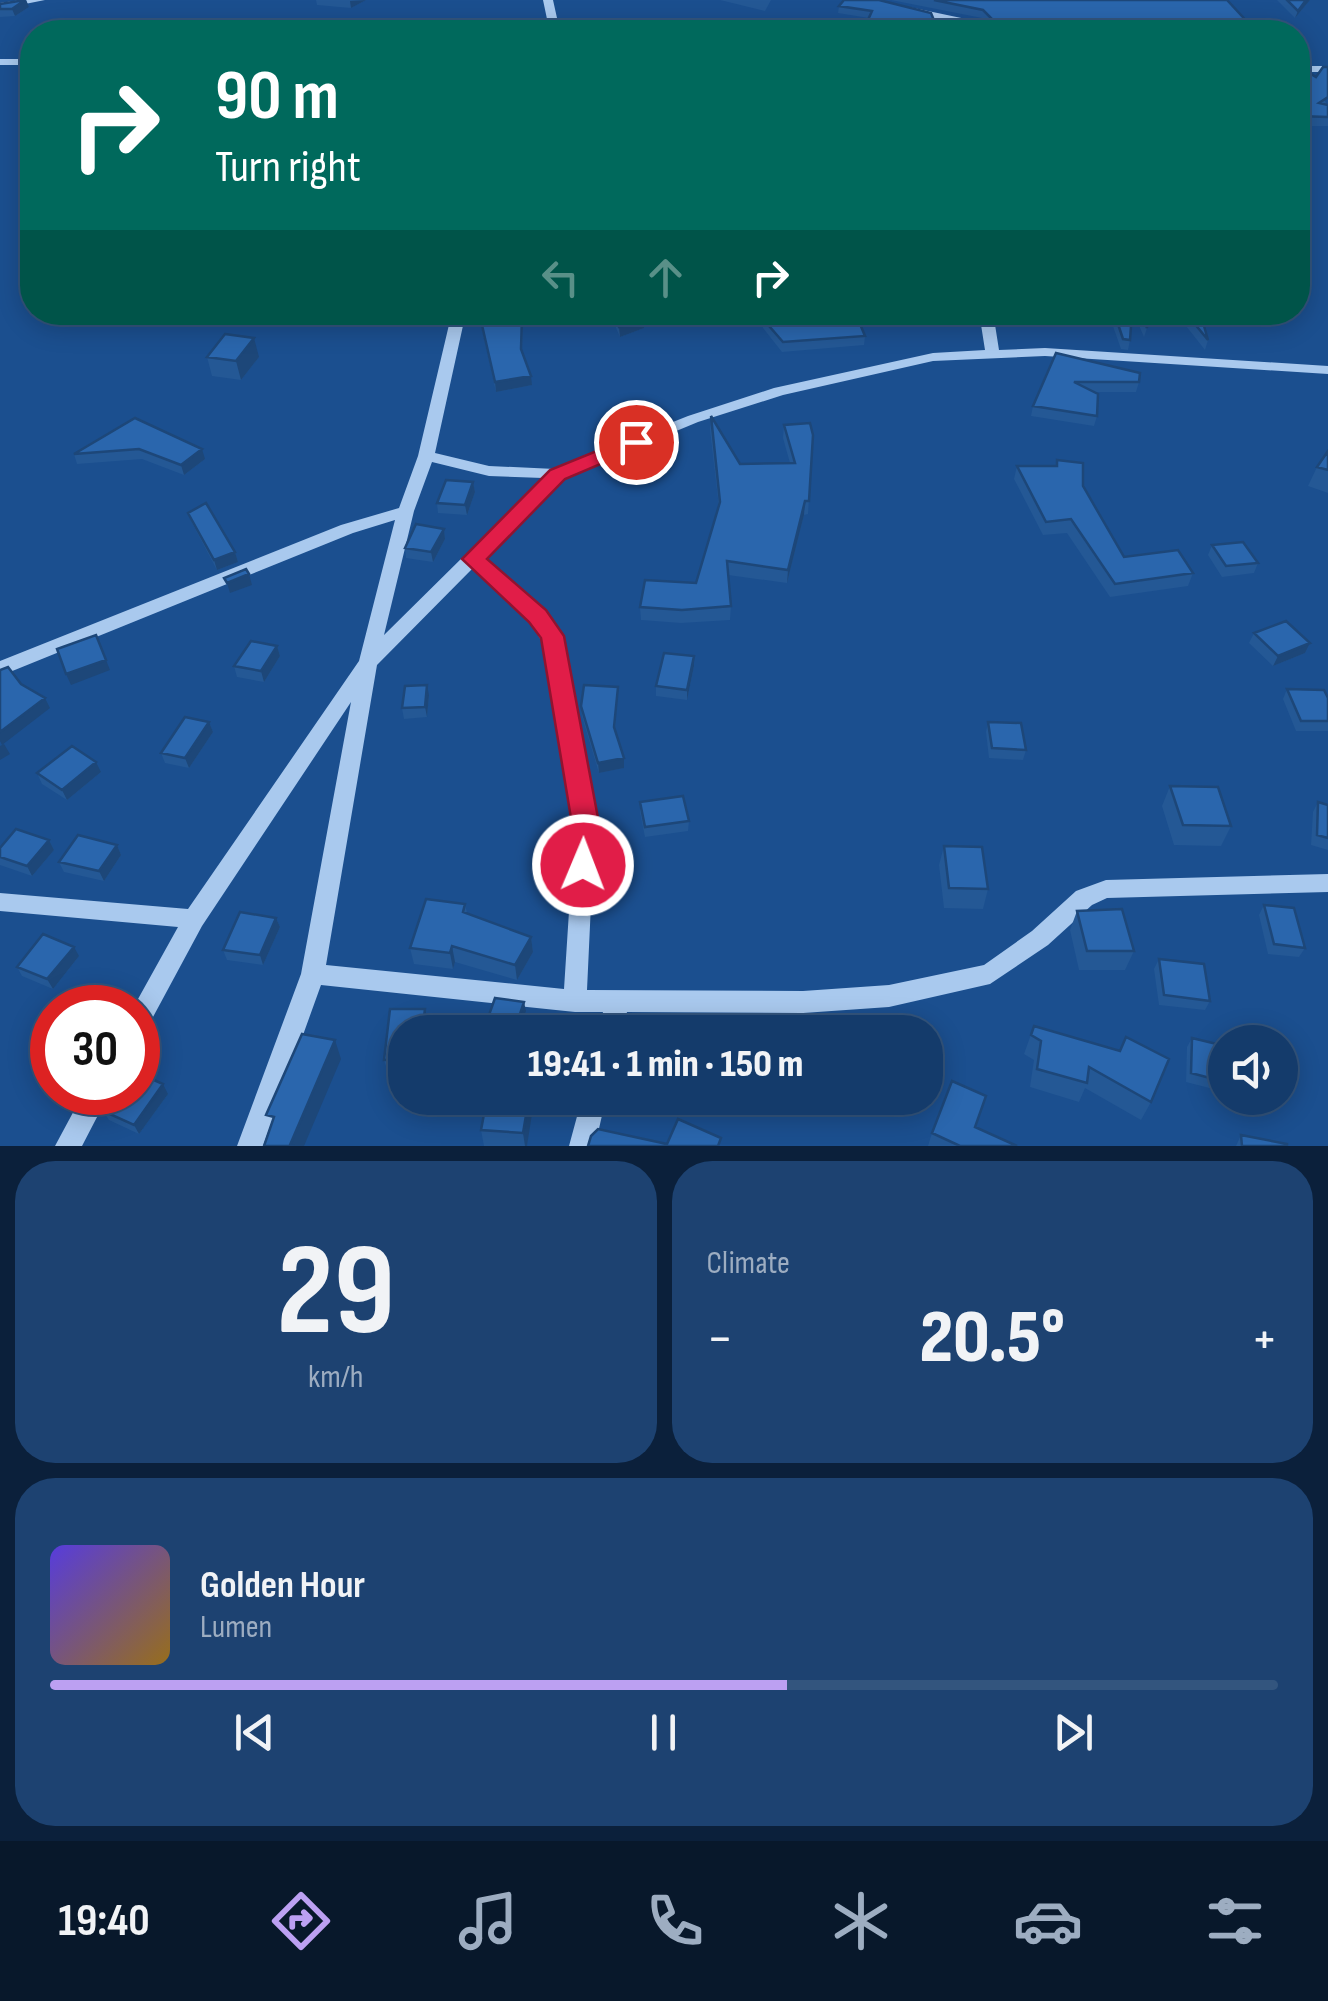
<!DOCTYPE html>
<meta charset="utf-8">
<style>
:root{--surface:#143b6b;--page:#1d4271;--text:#f1f3f6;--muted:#9dadc1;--line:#33557e;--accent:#bca0f2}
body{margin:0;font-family:"Sofia Sans Condensed",sans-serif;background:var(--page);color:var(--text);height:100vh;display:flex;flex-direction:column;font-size:38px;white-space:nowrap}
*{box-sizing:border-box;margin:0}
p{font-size:32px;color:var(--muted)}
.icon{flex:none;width:55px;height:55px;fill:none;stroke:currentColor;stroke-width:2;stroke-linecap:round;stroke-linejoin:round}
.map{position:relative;height:1146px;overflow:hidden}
.side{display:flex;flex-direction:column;gap:15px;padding:15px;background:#0b203b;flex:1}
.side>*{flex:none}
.guide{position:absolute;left:20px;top:20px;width:1290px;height:305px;border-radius:40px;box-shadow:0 5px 25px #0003,0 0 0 2px var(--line);background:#00695c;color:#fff;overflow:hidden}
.controls{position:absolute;left:1208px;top:1025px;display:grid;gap:20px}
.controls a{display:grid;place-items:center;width:90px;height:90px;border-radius:50%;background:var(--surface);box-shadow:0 5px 25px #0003,0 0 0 2px var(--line);font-size:50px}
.speed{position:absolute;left:30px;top:985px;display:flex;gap:20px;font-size:50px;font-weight:700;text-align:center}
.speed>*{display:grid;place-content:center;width:130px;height:130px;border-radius:50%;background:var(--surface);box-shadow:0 5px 25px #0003,0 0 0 2px var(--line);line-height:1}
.speed .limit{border:15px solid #d22;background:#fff;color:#111}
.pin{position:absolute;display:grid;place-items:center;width:85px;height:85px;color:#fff;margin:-42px;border:5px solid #fff;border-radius:50%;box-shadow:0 2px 10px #0007}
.me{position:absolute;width:110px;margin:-55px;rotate:1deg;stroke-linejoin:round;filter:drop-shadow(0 0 8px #0008)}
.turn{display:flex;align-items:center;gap:35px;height:210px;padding:0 30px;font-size:45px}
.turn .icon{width:130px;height:130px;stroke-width:2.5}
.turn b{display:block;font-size:70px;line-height:85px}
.lanes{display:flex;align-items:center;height:95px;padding:0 30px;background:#0003;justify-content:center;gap:50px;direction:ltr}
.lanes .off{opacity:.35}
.big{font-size:75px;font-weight:800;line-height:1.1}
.side .card{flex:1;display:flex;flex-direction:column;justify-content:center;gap:15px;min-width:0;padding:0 35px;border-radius:40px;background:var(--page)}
.side .dial{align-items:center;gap:0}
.dial b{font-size:130px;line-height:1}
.song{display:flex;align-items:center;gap:30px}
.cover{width:120px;height:120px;border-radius:15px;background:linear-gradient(135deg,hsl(250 70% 55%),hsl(40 70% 35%))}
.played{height:10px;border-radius:5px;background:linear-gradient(90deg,var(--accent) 60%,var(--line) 60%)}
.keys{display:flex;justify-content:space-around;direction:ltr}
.heat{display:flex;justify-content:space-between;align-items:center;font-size:55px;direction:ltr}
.side .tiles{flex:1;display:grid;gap:15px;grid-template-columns:1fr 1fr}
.card:last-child{grid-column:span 2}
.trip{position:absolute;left:388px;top:1015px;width:555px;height:100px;border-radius:40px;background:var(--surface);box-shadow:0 5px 25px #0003,0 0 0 2px var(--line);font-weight:800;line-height:100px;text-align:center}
.dock{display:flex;height:160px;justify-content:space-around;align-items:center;background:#08182b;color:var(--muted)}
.dock .icon{width:70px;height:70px}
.dock .on{color:var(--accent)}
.dock b{font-size:45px;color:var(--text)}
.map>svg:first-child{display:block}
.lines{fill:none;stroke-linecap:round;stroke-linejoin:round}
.minor{fill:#a9c9ee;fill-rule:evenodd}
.wall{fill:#245895}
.shaded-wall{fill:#1d4779}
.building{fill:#2a66ad;stroke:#1d4779;stroke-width:2.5}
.route{fill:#e11d48;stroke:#92132f;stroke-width:2.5}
</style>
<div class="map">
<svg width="1328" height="1146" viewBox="0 0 1328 1146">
<rect width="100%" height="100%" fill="#1b4f8f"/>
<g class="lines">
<!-- minor -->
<path class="minor" d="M21,0h24l-45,9v-6z
M543,0h10l4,18 12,14h-10l-12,-13z
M909,7l76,16 5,9h-10l-3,-5 -71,-15 -2,-2z
M0,59h32v6h-32z
M1298,66h30v6h-30z
M452,312h14l-31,141 54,13 66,3 133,-53 86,-28 159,-35 52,-3 -6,-38h14l6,38 46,-2 283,18v8l-283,-18 -112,5 -150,34 -85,27 -135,56 -80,80c35,29 68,55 84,99l28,161 -8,172 216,1 86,-6 95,-20 48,-34 44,-40 30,-11 222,-6v18l-221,6 -15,7 -44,40 -58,39 -101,23 -86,6 -176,-1 -5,20h-24l5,-20h-28l-254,-27 -58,161h-26l64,-172 50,-272 -149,224 -56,104 -8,3v-25h-5l45,-81 -178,-16v-18l188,16 171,-248 36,-141 -42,13 -353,143v-15l341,-136 58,-17 19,-52zM432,462l57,14 54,2 -159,157 30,-124zM473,568c31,27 61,50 76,89l26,161 -11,171 -238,-24 51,-300z
M84,1092h26l-28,54h-27z
M582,1098h24l-11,48h-26z"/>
</g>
<!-- wall -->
<path class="wall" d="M26,0l3,7 -14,9 -15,1v-13z
M316,0h50l-15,8 -34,-3z
M720,0h51l-6,11z
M844,0l92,25 -1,7 -68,-4 2,-10 -31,-5 1,-7z
M891,0h336l23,32 -79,-2 1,2h-182l1,-4 -9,-10z
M1277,0h33l-15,18z
M1298,61v5l30,39v21h-30z
M473,312h36l-4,6 18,9 -1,25 10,33 -36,7 -16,-71 -6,-1z
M609,312h32l3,7v9l-24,9z
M1015,312h28l-2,15 -24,-1z
M1108,312h24l-2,28 -2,10 -7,-1z
M1133,312h14v16l-3,9z
M1175,312h25l8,28 -3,10z
M763,319l102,17 -1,9 -82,7 -19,-24z
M1056,353l83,29 -3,10h-41l2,24 -3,10 -63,-10 2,-10z
M207,357h52l-18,23 -29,-4z
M711,416l29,48 50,-1 -7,-25 1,-13 29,10 -5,79 -4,1 -17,68 -59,-8 3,31 -1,14 -49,3 -40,-3 -1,-13 56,-24 23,-76 -9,-78z
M135,418l70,41 -21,16 -42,-16 -65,5 -3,-10z
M1328,451v42l-20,-7 9,-19z
M1057,460l26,26 41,71 69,16 -5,13 -78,11 -43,-64 -24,2 -29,-56 3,-13h39z
M473,482l2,10 -8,23 -29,-2 -1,-10z
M188,513l47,39 3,10 -21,8 -25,-47z
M444,529l1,10 -12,23 -27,-4 -1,-10z
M1212,545l46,18 -4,10 -32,4 -14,-22z
M1254,633l56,10 -5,10 -32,13 -24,-23z
M277,646l3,10 -16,26 -27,-5 -3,-11z
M694,656v10l-7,34 -31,-4v-10z
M618,687l-3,43 9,38 -25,5 -17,-57 -1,-10z
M1287,689l41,9v33h-32l-13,-32z
M429,695l-2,22 -23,2 -2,-11z
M209,722l4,10 -24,36 -24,-5 -4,-10z
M988,722l38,28 -3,10 -34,-2 -3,-26z
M101,772l-34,28 -25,-16 -5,-11z
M1170,786l61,40 -10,20 -47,-1 -12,-39z
M640,802l49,19 -1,10 -43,6 -5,-25z
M1318,802l10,3v45l-17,-5 2,-33z
M49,840l5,10 -22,26 -32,-11v-17z
M117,845l4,10 -17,26 -40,-9 -5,-10z
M944,846l44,43 -5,20 -39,-1 -5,-43z
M465,904l2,9 64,24 2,15 -16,28 -62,-18 -2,7 -39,-5 -4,-16z
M1264,905l41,43 -6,9 -31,-3 -9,-39z
M1077,911l57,40 -9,19h-46l-9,-40z
M276,918l4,9 -17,38 -36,-5 -4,-10z
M79,956l-26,33 -31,-13 -5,-9z
M1159,959l51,42 -5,9 -46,-5 -5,-36z
M390,1009h35l2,9 -1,14h-21v36l-18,1 -3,-9z
M1034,1026l117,76 -10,18 -56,-32 -6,14 -49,-15 4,-27 -10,-6z
M1192,1038l33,8v46l-39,-10 1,-35z
M168,1094l-29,40 -30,-14 -6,-9z
M487,1098h46l-6,48h-43l-3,-16z
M975,1127l42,19h-89l4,-13z
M1241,1135l46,11h-51z"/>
<!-- shaded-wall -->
<path class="shaded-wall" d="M26,0l3,7 -14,9 -3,-7z
M366,0l-15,8 -1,-7z
M1306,0h4l-15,18 3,-7z
M644,319v9l-24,9 -1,-10z
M254,338l5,19 -18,23 -5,-19z
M531,376l1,9 -36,7 -1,-10z
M202,449l3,10 -21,16 -3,-10z
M473,482l2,10 -8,23 -2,-10z
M805,501l-1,14 -17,68 1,-13z
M444,529l1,10 -12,23 -2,-10z
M235,552l3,10 -21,8 -3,-10z
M249,574l3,11 -22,8 -3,-10z
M1310,643l-5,10 -32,13 5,-10z
M277,646l3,10 -16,26 -3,-11z
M694,656v10l-7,34v-10z
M106,660l4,10 -39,15 -5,-11z
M427,685l2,10 -2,22 -2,-10z
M45,698l5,10 -48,37 -2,-4v-9z
M209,722l4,10 -24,36 -4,-10z
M4,744l6,10 -10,6v-14z
M624,758v10l-25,5 -1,-10z
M96,762l5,10 -34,28 -5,-10z
M49,840l5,10 -22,26 -5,-10z
M117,845l4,10 -17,26 -5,-10z
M276,918l4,9 -17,38 -3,-10z
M531,937l2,15 -16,28 -2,-15z
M452,946l3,16 -2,7 -3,-16z
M74,947l5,9 -26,33 -6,-10z
M524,1002l2,9 -8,21h-4z
M425,1009l2,9 -1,14h-4z
M335,1040l6,19 -37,87h-14z
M163,1084l5,10 -29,40 -5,-9z
M529,1098h4l1,3 -7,45h-2l-2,-13z"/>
<!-- building -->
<path class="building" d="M25,0l-13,9h-12v-5z
M844,0h35l52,13 5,12 -68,-5 4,-9 -33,-5z
M934,0h293l25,27 -2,5h-33l-9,-9 -39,-1 3,10h-127l-2,-1 -52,-3 3,-7 -11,-11z
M1287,0h19l-8,11z
M1298,61v5l18,11 7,-10h5v30l-9,6 9,2v12l-30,-1z
M479,312h23l-4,6 24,-1 -1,32 10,27 -36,6z
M613,312h28l3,7 -25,8z
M784,312h71l10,24 -82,6 -20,-23z
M1018,312h25v6l-24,-2z
M1114,312h18l-2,28 -7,-1z
M1140,312h7v16z
M1185,312h15l8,28z
M225,334l29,4 -18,23 -29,-4z
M1056,353l84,20 -1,9h-65l24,12 -1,22 -64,-10z
M711,416l29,48 55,-1 -11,-38 26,-2 3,12 -4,66h-4l-17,69 -61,-9 4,45 -49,4 -42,-3 5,-27 51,3 24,-81z
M135,418l67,31 -21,16 -42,-16 -65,5z
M1328,451v19l-11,-3z
M1057,460l26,3v23l41,71 54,-7 15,23 -78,11 -44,-65 -25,3 -29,-56h40z
M446,480l27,2 -8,23 -28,-2z
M206,503l29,49 -21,8 -26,-47z
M416,524l28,5 -13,23 -26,-4z
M1243,542l15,21 -32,3 -14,-21z
M246,569l3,5 -22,9 -3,-5z
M1286,621l24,22 -32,13 -24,-23z
M96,635l10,25 -40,14 -9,-25z
M251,641l26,5 -16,25 -27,-5z
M664,653l30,3 -7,34 -31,-4z
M8,667l13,17 24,14 -45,34v-62z
M427,685l-2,22 -23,1 3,-22z
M584,685l34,2 -4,40 10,31 -26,5 -17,-57z
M1287,689l37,1 4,8v23h-27z
M185,717l24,5 -24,36 -24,-5z
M988,722l33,1 5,27 -34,-2z
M72,746l24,16 -34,28 -25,-17z
M1170,786l48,1 13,39 -48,-1z
M683,796l6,25 -44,6 -5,-25z
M1318,802l10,3v33l-11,-3z
M16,829l33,11 -22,26 -27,-9v-9z
M78,835l39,10 -18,26 -40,-9z
M944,846l38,1 6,42 -39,-1z
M426,899l39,5 -2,8 68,25 -16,28 -63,-19 -2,7 -40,-5z
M1264,905l30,3 11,40 -31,-4z
M1122,909l12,42h-47l-10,-40z
M240,912l36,6 -16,37 -37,-5z
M43,934l31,13 -27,32 -30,-12z
M1159,959l45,5 6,37 -46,-6z
M495,998l29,4 -10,30h-31z
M390,1009h35l-3,23h-17v27l-21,1z
M1034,1026l86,25 6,-14 43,22 -18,43 -62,-35 -2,16 -50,-14 4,-28 -10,-6z
M302,1034l33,6 -45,105 4,1h-30l10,-29 -8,-2z
M1192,1038l33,8v36l-34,-9z
M138,1073l25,11 -29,41 -31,-14 14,-19h21z
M952,1081l34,15 -11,31 42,19h-57l-28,-13z
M487,1098h42l-6,35 -42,-3z
M678,1119l43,19 -3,8h-130l3,-10 7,-7 69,15z
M1241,1135l46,9v2h-45z"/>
<!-- route -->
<path class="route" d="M636,435l10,7 -3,4 -78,33 -78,80 59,51 18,26 34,182 -1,47 -4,8 -10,4 -10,-4 -4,-8 2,-47 -30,-180 -12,-16 -67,-63 88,-89z"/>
</svg>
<div class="controls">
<a><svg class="icon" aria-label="sound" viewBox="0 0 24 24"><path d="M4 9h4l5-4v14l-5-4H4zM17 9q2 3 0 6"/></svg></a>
</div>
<div class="speed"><div class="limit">30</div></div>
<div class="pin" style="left:636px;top:442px;background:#d93025"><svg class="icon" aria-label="arrive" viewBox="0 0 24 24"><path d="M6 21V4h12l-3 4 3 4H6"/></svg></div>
<svg class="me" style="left:583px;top:865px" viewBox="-20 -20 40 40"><circle r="17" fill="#e11d48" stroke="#fff" stroke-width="3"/><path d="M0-11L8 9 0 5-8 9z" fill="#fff"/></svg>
<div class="trip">19:41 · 1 min · 150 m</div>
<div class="guide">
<div class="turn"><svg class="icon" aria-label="right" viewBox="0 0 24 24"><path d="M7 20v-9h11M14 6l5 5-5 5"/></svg><div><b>90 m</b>Turn right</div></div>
<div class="lanes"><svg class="icon off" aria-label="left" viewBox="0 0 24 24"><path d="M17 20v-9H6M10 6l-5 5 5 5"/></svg><svg class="icon off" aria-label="ahead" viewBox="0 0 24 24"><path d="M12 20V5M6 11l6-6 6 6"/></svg><svg class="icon" aria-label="right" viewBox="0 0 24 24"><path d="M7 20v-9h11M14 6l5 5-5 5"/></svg></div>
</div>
</div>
<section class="side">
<div class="tiles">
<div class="card dial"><b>29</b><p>km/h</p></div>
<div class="card"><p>Climate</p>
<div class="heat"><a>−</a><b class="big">20.5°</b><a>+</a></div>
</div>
<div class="card">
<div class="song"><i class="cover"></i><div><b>Golden Hour</b><p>Lumen</p></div></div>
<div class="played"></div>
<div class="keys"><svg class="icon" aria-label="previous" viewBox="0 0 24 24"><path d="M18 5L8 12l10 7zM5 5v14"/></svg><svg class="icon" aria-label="pause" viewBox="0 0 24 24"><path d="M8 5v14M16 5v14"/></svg><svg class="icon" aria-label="next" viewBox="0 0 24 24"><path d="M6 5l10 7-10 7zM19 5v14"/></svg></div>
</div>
</div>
</section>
<nav class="dock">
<b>19:40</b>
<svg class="icon on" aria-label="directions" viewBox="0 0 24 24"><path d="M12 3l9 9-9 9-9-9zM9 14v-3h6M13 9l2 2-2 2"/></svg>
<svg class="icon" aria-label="music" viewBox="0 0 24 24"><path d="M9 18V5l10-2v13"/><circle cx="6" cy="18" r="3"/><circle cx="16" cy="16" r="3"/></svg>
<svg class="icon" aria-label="phone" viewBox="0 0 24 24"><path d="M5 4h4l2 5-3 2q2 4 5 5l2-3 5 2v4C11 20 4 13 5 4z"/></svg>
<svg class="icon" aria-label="climate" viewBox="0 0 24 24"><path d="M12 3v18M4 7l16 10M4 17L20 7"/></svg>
<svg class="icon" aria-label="car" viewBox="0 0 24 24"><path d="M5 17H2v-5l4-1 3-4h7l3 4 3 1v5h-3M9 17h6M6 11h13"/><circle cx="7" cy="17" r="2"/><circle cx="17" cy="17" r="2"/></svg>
<svg class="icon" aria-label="filters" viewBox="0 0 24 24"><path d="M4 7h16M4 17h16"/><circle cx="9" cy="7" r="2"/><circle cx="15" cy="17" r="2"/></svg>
</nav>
